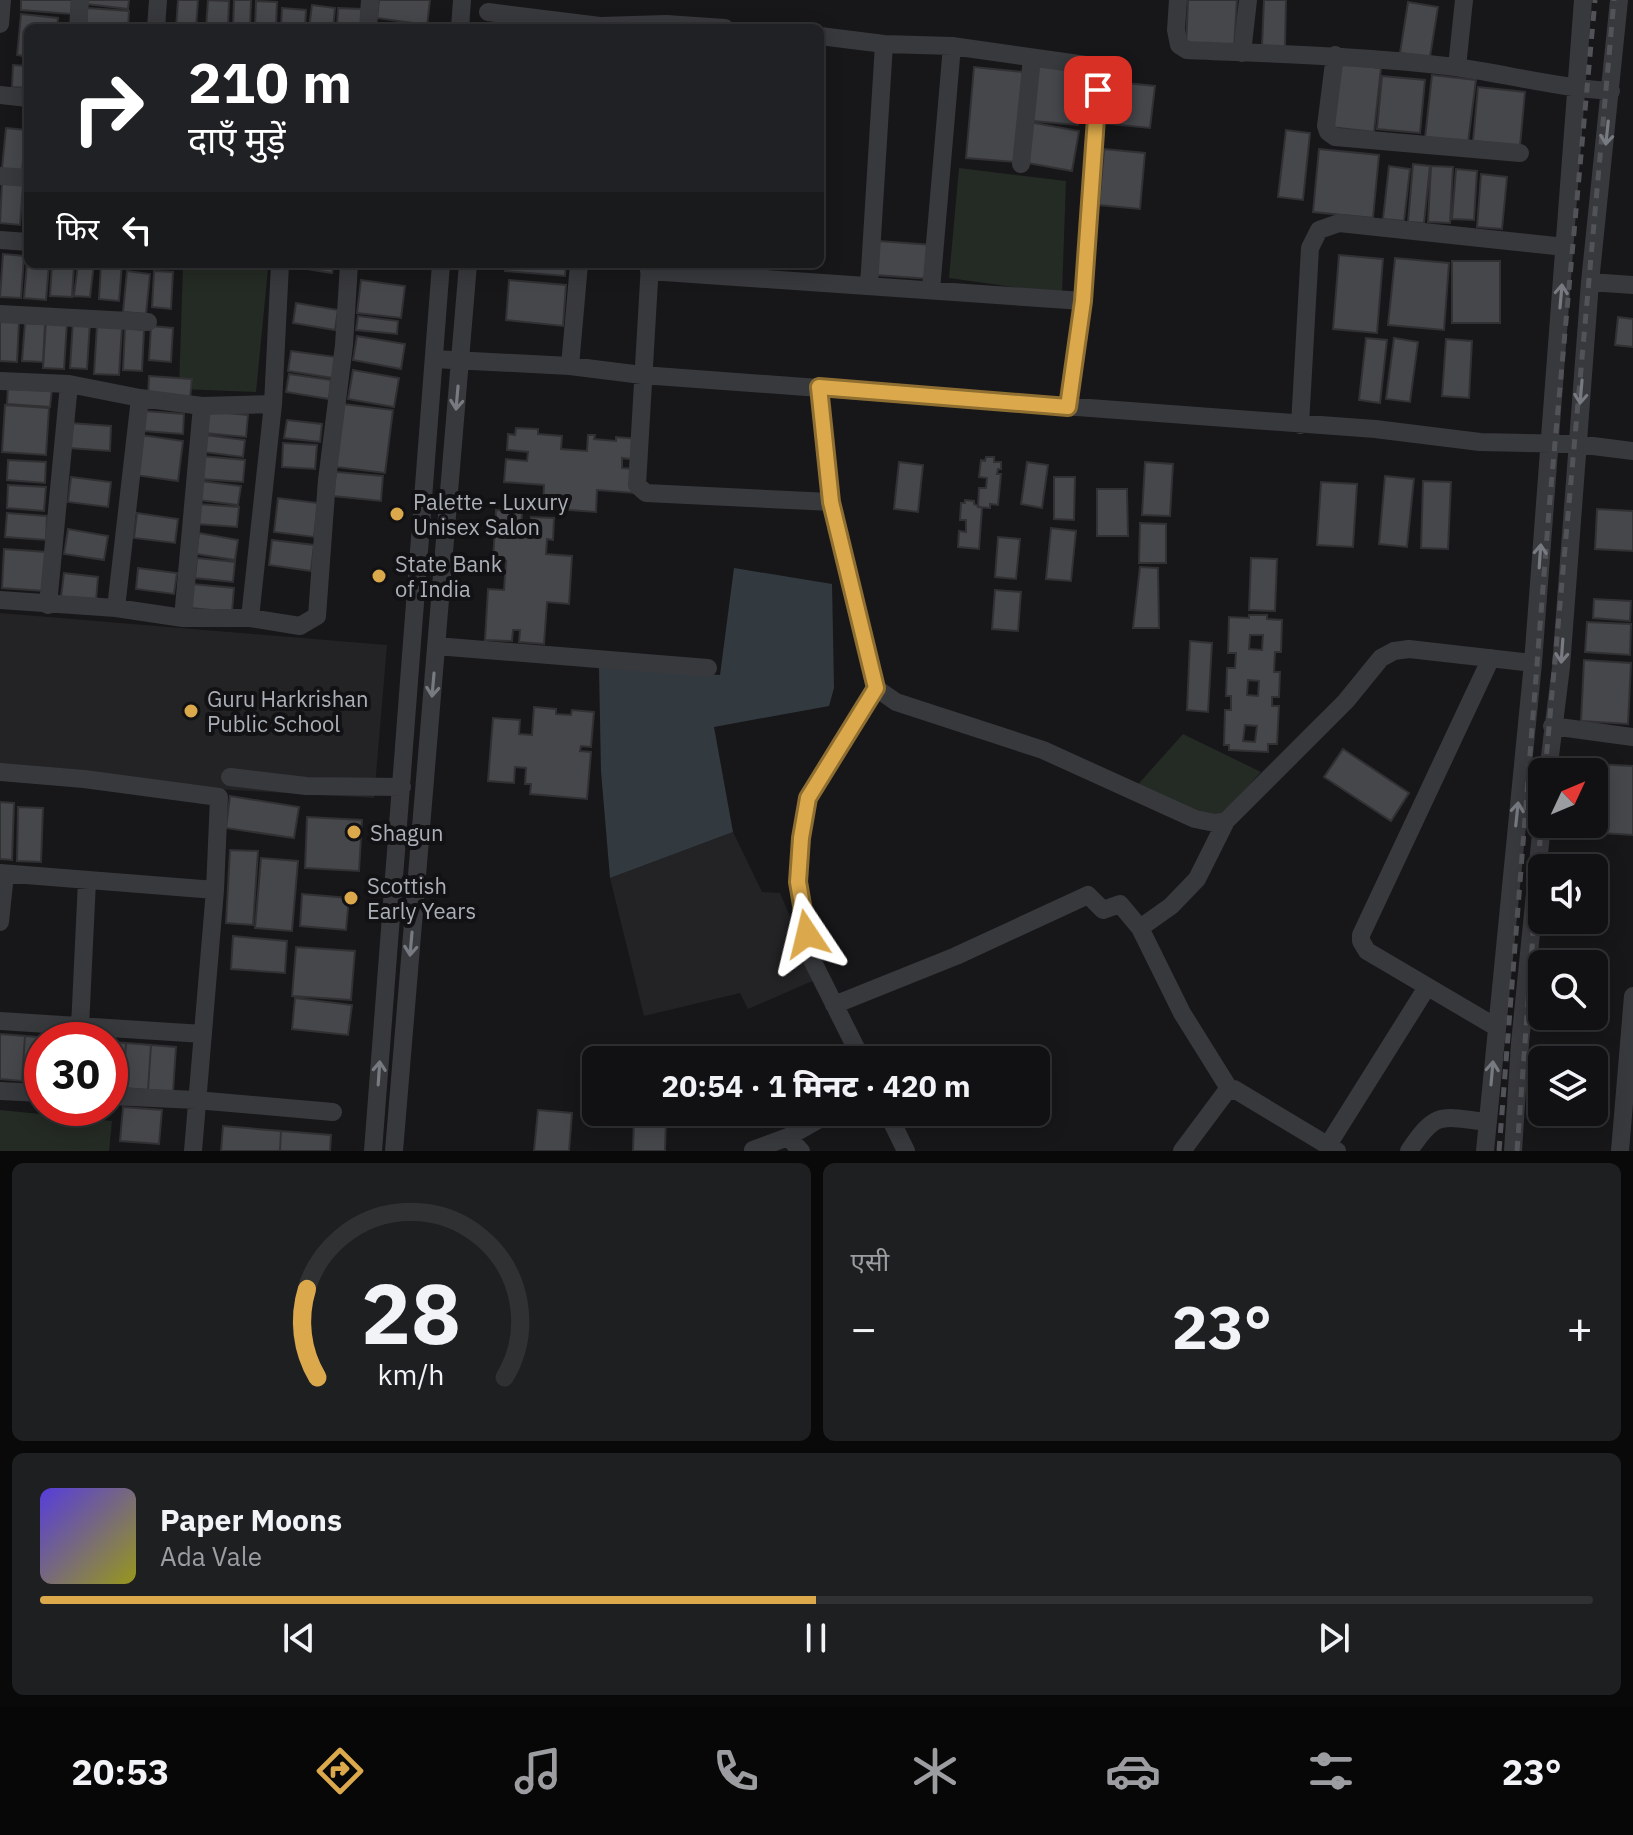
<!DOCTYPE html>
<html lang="hi">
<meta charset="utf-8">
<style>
:root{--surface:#111113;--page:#1e1f21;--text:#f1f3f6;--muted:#9c9da0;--line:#303133;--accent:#dba94c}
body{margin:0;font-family:"IBM Plex Sans","Noto Sans Devanagari",sans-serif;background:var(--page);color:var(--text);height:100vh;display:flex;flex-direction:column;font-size:30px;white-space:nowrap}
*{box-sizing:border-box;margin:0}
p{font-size:26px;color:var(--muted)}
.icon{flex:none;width:44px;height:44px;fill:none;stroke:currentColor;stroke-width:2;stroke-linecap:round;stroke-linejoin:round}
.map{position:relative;height:1151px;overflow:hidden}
.panel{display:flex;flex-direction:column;gap:12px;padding:12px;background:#09090a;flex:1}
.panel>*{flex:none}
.hud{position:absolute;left:24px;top:24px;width:800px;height:244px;border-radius:12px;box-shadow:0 4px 20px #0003,0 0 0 2px var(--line);background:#202124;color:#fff;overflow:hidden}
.needle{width:52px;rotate:46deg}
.fabs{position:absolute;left:1528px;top:758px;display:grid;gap:16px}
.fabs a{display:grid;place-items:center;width:80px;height:80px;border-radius:12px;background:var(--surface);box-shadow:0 4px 20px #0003,0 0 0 2px var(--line);font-size:40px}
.speed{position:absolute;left:24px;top:1022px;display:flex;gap:16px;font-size:40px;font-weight:700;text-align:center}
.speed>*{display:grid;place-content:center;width:104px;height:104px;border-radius:50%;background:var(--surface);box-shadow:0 4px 20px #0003,0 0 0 2px var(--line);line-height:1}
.speed .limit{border:12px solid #d22;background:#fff;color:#111}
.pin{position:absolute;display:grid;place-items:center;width:68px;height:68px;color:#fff;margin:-34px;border-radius:16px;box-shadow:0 4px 12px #0006}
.me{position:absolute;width:88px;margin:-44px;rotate:350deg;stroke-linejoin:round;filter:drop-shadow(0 0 6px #0008)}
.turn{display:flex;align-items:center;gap:28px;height:168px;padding:0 32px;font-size:36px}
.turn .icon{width:104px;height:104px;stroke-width:2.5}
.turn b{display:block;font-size:56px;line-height:68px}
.then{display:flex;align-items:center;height:76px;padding:0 32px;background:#0003;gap:16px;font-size:30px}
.big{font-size:60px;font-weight:800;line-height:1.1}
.panel .widget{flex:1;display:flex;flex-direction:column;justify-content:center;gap:12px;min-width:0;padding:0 28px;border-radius:12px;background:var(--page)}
.panel .dial{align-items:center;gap:0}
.dial svg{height:208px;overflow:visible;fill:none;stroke:var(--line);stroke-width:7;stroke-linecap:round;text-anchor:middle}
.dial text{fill:var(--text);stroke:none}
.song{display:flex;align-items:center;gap:24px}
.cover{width:96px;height:96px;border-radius:12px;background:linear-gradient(135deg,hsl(250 70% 55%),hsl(60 70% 35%))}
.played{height:8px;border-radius:4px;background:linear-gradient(90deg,var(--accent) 50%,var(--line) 50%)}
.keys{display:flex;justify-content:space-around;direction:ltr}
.heat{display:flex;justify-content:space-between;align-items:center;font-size:44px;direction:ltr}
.panel .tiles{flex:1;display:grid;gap:12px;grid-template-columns:1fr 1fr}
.widget:last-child{grid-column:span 2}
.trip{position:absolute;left:582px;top:1046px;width:468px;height:80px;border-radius:12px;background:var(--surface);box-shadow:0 4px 20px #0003,0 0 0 2px var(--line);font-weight:800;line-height:80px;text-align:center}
.menu{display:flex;height:128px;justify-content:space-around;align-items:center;background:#070708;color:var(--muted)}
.menu .icon{width:56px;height:56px}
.menu .active{color:var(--accent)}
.menu b{font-size:36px;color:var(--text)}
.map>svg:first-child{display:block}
.built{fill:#232325}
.green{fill:#242a24}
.water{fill:#323a40}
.building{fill:#46474b;stroke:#313134;stroke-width:2;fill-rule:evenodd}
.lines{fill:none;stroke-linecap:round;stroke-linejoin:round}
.minor{stroke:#38393d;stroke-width:18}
.rail{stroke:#525358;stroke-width:5;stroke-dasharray:10 8;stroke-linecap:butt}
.oneway{stroke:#777a80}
.route-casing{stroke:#8e6e31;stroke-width:20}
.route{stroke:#dba94c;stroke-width:14}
.poi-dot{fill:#dba94c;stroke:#121214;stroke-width:3}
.labels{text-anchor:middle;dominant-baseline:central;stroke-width:8;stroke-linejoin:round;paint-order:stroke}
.poi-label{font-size:22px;fill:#abafb7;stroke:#121214;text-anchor:start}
</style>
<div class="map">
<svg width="1633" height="1151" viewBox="0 0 1633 1151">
<rect width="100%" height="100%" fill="#171719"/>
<!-- built -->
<path class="built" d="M0,613l387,32 -13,153 -374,-21z
M733,832l29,60 18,1 37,86 -69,30 -8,-16 -96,23 -34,-138z"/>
<!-- green -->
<path class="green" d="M959,168l107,13 -4,113 -113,-16z
M183,265l85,4 -12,123 -77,-3z
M1183,734l78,38 -53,59 -75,-41z
M0,1110l112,11 -3,30h-109z"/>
<!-- water -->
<path class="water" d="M734,568l98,16 2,104 -5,18 -115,21 19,105 -123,46 -9,-107 -2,-104 121,8z"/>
<!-- building -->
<path class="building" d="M21,0h51l-1,14 -50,-4z
M87,0h42l-1,9 -41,-5z
M178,0h20l-2,28h-20z
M208,0l21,1 -1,27h-22z
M234,0h17l-1,28h-17z
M379,0h51l-3,25 -50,-7z
M1188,0h49l-3,49 -48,-3z
M1264,0h22l-1,46h-23z
M256,1l21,1 -1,26h-21z
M1408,2l30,5 -8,50 -30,-4z
M312,5l23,3 -2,20h-24z
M87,8l42,3 -1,17h-42z
M282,8l24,2 -1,18h-24z
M338,8l24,1 -1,19h-24z
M21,14l37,4 -1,10h-29v29l-11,-2z
M1338,63l43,5 -7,64 -44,-5z
M1038,64l45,4 -5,57 -45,-4z
M13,65l15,1v22l-16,-1z
M974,67l49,5 -8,90 -49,-4z
M1432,75l44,5 -8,63 -43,-5z
M1382,76l43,4 -5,53 -43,-4z
M1105,81l50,5 -5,42 -49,-5z
M1478,87l47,5 -5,54 -47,-5z
M1029,122l50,9 -7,40 -50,-9z
M6,128l20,2 -4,41 -20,-2z
M1286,130l24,3 -7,67 -25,-3z
M1104,149l41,4 -5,56 -41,-4z
M1319,149l60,6 -6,63 -60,-6z
M1413,164l17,2 -6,57 -16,-1z
M1389,166l21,3 -6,52 -21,-2z
M1431,166l22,1 -3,56 -22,-1z
M1456,169l21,2 -3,49 -22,-1z
M1481,174l26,3 -5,52 -25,-2z
M2,183l21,2 -3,40 -20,-2z
M878,241l55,4 -2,34 -56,-4z
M3,254l21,2 -3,42 -21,-1z
M1339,255l44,4 -6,74 -44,-4z
M1395,258l54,5 -5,67 -56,-5z
M1452,261h48v62h-48z
M27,263l22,2 -3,35 -22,-2z
M52,264h22l-2,33 -22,-1z
M78,264h16l-4,33 -16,-1z
M101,264h21l-3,37 -20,-2z
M289,264h45l-2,9 -44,-7z
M505,264h61l-1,12 -60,-5z
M127,271l23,3 -4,40 -23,-2z
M154,271l19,1 -2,37 -19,-2z
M361,280l44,6 -4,32 -44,-5z
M509,280l57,5 -3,41 -57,-6z
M296,303l42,7 -3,20 -42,-7z
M358,316l40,5 -1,13 -41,-4z
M1618,317l15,2v28l-18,-2z
M0,319l19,2 -2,41 -17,-1z
M46,321l21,1 -3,47 -21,-1z
M73,321l17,1 -3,47 -17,-1z
M25,323l20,1 -2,38 -21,-1z
M97,325l25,2 -3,48 -25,-1z
M151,326l22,2 -2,34 -22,-2z
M125,328l19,2 -2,41 -19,-1z
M357,336l48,8 -4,25 -48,-9z
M1366,338l21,2 -7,63 -21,-3z
M1394,338l24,4 -8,60 -24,-3z
M1446,339l26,2 -3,57 -27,-2z
M291,351l45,6 -3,21 -45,-7z
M353,370l46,8 -5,29 -46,-8z
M289,374l42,6 -2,19 -43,-7z
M149,376l43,3 -2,19 -42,-3z
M8,386l44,2 -2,19 -43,-3z
M343,404l50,6 -8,63 -49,-6z
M5,405l44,3 -3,47 -44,-3z
M145,411l39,3 -1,20 -39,-3z
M206,411l42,4 -2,22 -42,-4z
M287,420l35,4 -2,18 -36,-4z
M70,423l41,3 -1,25 -41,-3z
M516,428l22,1v5l24,2 -1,13 26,2 1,-16h7l-1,4 22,2v-4l23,2 -2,21 -15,-2v10l15,1 -2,24 -38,-3 -1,22 -53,-4 1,-23 -40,-3 2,-23 21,2 1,-9 -21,-2 1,-16 7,1z
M141,435l42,6 -5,40 -43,-6z
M205,435l40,5 -2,17 -40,-5z
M283,443l34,2 -2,24 -33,-2z
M202,456l43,4 -2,22 -42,-3z
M986,457h8v5h7v7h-3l-1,5h4l-3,31 -8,-1v4l-12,-1 1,-19h7l1,-10 -8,-1 2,-17 4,1z
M8,460l38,2 -1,21 -38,-3z
M899,462l24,3 -5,47 -24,-3z
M1027,462l21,3 -6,43 -21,-4z
M1145,462l28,2 -3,52 -28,-1z
M336,472l47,4 -2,25 -48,-5z
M1385,476l29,3 -7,68 -28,-3z
M71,477l40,5 -3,25 -40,-5z
M1054,477h21l-1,43 -20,-1z
M201,481l40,5 -3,19 -40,-5z
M1423,481l28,1 -3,67 -27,-1z
M1321,482l36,2 -4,63 -36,-2z
M8,485l38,2 -2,24 -37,-3z
M1097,489h30l1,47h-31z
M278,498l40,5 -4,34 -40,-5z
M965,500l9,1v3l8,4 -3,41 -21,-2 1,-16 7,1v-12h-6l1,-17h4z
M198,504l41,3 -2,20 -40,-3z
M1597,509l36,2v40l-38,-2z
M496,510l26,1 -1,20h9l1,-14 23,1 -1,22 -6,-1 -1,15 26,2 -3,48 -22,-2 -3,42 -25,-2 1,-12h-7l-1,11 -27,-1 3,-51 16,1 2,-29 -13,-1z
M7,513l40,3 -1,24 -41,-3z
M137,513l41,6 -3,24 -41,-5z
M1140,523l26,1v39h-27z
M1051,528l25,3 -5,50 -25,-2z
M68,529l40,7 -4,24 -40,-6z
M199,533l39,7 -3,20 -39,-6z
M998,537l22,2 -4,40 -21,-2z
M272,540l42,5 -3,26 -42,-6z
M4,549l43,3 -3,39 -42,-3z
M197,558l38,4 -2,20 -38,-4z
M1251,558l26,1 -2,52 -26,-1z
M1140,567l18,1 1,60h-26z
M138,568l39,5 -3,21 -38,-5z
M64,573l34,4 -2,24 -35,-4z
M192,584l42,4 -2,24 -42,-4z
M995,590l26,2 -3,39 -26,-2z
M1594,599l37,2 -1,20 -37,-3z
M1249,615h18v4l15,1 -1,32h-6l-1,20h6l-1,25h-7v9h7l-2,38h-9v8l-39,-2v-5h-5l1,-35h6v-14h-5l1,-28h8l1,-15h-8l1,-36 20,1zM1250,635h13l-1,15 -13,-1zM1248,680l11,1 -1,15 -11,-1zM1245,725l12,1 -2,16 -12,-1z
M1587,622l44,2 -1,31 -45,-3z
M1190,641l22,2 -4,69 -21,-2z
M1584,660l47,3 -3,61 -47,-3z
M534,707l22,2v5l15,1 1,-5 22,2 -3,35 -10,-1 -1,5 11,1 -4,47 -57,-5 1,-10h-6l1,-16 -11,-1 -1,16 -26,-2 5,-63 27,2 -1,14 13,1z
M1343,749l66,44 -18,28 -67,-44z
M1574,763l59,3v69l-62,-4v-7h23v-52h-20z
M230,796l69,11 -5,31 -68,-10z
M0,802l14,1 -2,57 -12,-1z
M18,807l25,1 -2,54 -24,-1z
M307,817l55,3 -3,51 -54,-3z
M230,850l28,1 -5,74 -27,-2z
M261,858l37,3 -6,70 -37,-3z
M302,894l47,4 -3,32 -46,-4z
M233,936l54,5 -2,32 -54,-4z
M296,947l59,4 -4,49 -59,-4z
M295,998l57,7 -4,30 -56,-6z
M0,1034l25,2 -3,45 -22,-2z
M25,1036l26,2 -1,2h-8v42l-20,-1z
M110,1042l16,1 -3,45 -13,-1z
M126,1043l25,2 -3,45 -25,-2z
M151,1045l25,2 -3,45 -25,-2z
M123,1107l39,3 -3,34 -39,-3z
M538,1110l34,3 -3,38h-35z
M634,1117l32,1 -1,33h-32z
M223,1126l58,5 -1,20h-59z
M281,1131l50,4 -1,16h-50z"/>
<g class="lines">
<!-- minor -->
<path class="minor" d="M1178,0l-2,30 3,15 8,5c90,4 179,6 268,17 52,7 103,21 156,24
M488,12l112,14 66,-2 59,4
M0,24l2,-24
M78,28l2,-28
M156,28l2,-28
M368,28l2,-28
M460,28l2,-28
M820,36l64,8 68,2 141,20 7,5 -17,230 -15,106
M1242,53l6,-53
M1335,55l-9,71 2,6 7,5 185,16
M1457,67l7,-67
M0,95l28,3
M1021,164l11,-106
M0,176l28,2
M0,240l28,2
M650,264l-13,221 9,8 185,9
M649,271l434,30
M1590,282l43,3
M869,286l15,-242
M931,290l21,-244
M0,314l148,8
M434,359l136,7 72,9 733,54 105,13 97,2 56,7
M570,366l9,-102
M0,381l69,3 71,14 62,8 71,-2
M819,387l12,115 45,186 20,14 147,48 152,69 20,4 11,-2 120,-120 35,-43 13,-7 15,-2 124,14
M1300,425l10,-177 9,-18 20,-7 226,24
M0,600l116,8 67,10h67l50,8 17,-10 10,-136 17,-135 5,-81
M48,605l21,-221
M116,608l24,-210
M183,618l19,-212
M250,618l23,-214 7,-140
M436,646l272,22
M1491,658l-130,277v6l6,10 129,76
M1552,726l81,11
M0,772l84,7 135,18 -4,93 -22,261
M1548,772l13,-105 29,-385 29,-282
M230,777l76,9 96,1
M0,873l215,17
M0,922l5,-48
M1140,928l31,-22 26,-27 29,-58
M834,1005l122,-49 132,-61 15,15 17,-6 20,24 42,85 48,77
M0,1021l203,13
M80,1027l7,-146
M862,1060l-50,-100 -14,-78 3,-44 7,-40 68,-110
M0,1091l42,2
M110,1096l86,4 137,12
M887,1112l19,39
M1328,1145l99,-158
M753,1150l35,-13
M373,1151l68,-887
M394,1151l74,-887
M801,1151l-13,-14 44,-25
M1182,1151l44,-59 8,-3 103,62
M1409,1151c28,-42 32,-34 79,-29
M1485,1151l48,-488 50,-663
M1513,1151l7,-108 22,-219
M1620,1151l13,-155"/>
<!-- rail -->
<path class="rail" d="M1545,772l69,-772
M1499,1151l51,-653 45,-498
M1517,1151l25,-338"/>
</g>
<!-- one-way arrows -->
<defs><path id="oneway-shaft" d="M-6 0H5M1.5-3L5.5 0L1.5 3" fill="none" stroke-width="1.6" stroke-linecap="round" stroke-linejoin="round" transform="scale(2)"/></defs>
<g class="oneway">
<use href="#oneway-shaft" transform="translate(1607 133) rotate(96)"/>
<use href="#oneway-shaft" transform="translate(1561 296) rotate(-85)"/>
<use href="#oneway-shaft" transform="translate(1581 392) rotate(95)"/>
<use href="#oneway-shaft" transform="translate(457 398) rotate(95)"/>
<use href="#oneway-shaft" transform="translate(1540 556) rotate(-86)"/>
<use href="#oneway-shaft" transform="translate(1562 651) rotate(94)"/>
<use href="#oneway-shaft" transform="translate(433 685) rotate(95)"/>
<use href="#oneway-shaft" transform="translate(1517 814) rotate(-84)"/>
<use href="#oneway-shaft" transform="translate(411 944) rotate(95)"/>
<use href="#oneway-shaft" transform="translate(379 1073) rotate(-86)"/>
<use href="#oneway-shaft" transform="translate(1492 1073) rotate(-85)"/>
</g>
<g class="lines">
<defs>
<path id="route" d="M807,934l-9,-52 3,-44 7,-40 68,-110 -45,-186 -12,-115 249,20 15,-106 15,-211"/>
</defs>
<!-- route casing -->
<use href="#route" class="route-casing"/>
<!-- route -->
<use href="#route" class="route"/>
</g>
<!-- markers -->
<g class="poi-dot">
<circle cx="397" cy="514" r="8"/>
<circle cx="379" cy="576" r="8"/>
<circle cx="191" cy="711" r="8"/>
<circle cx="354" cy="832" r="8"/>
<circle cx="351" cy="898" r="8"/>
</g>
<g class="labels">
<!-- poi labels -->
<g class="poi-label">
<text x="413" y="501">Palette - Luxury<tspan x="413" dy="25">Unisex Salon</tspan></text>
<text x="395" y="563">State Bank<tspan x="395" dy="25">of India</tspan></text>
<text x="207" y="698">Guru Harkrishan<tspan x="207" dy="25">Public School</tspan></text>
<text x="370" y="832">Shagun</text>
<text x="367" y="885">Scottish<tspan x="367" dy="25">Early Years</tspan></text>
</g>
</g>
</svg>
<div class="fabs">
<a><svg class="needle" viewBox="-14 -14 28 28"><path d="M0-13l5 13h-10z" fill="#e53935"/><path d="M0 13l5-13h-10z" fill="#9c9da0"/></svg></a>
<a><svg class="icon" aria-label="sound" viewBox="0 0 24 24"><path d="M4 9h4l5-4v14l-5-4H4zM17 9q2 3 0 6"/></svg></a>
<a><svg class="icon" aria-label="search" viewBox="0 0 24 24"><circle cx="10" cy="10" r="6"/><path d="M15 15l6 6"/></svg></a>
<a><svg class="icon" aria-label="layers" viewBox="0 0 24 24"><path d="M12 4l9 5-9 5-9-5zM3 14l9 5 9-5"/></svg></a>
</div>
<div class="speed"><div class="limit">30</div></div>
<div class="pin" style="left:1098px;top:90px;background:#d93025"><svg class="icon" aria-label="arrive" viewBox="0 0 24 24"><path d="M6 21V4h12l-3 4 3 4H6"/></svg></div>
<svg class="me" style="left:807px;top:934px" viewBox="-20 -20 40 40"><path d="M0-17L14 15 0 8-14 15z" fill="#dba94c" stroke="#fff" stroke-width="4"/></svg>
<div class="trip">20:54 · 1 मिनट · 420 m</div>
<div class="hud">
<div class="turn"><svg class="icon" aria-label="right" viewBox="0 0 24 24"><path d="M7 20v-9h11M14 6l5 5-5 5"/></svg><div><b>210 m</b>दाएँ मुड़ें</div></div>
<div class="then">फिर<svg class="icon" aria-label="left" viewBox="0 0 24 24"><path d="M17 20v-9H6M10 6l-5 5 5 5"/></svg></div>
</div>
</div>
<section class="panel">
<div class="tiles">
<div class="widget dial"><svg viewBox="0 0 100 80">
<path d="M14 69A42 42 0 1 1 86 69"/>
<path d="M14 69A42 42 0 0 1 10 35" stroke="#dba94c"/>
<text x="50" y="56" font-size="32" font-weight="700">28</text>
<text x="50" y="72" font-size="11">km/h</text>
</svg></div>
<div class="widget"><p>एसी</p>
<div class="heat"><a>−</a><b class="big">23°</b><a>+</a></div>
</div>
<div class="widget">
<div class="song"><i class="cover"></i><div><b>Paper Moons</b><p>Ada Vale</p></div></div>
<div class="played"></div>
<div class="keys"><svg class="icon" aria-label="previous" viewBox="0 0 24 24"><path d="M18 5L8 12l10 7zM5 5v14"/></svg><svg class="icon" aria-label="pause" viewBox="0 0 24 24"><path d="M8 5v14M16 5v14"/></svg><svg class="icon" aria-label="next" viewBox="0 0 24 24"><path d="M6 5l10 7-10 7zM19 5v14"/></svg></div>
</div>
</div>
</section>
<nav class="menu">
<b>20:53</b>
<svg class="icon active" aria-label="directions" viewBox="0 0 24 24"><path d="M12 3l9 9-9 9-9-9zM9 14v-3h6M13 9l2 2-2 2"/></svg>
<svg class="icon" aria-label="music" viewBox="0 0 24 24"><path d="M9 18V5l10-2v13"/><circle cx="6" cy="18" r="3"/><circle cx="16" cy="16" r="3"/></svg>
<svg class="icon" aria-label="phone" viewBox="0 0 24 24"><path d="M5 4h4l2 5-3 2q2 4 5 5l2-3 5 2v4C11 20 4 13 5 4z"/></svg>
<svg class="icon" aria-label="climate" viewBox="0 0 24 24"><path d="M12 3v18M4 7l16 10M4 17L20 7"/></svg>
<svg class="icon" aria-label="car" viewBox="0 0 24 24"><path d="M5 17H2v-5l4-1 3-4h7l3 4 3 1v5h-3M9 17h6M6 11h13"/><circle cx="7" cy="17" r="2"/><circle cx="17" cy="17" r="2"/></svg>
<svg class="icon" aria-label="filters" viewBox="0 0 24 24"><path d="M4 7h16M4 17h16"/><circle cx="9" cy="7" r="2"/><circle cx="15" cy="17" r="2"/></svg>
<b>23°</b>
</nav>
